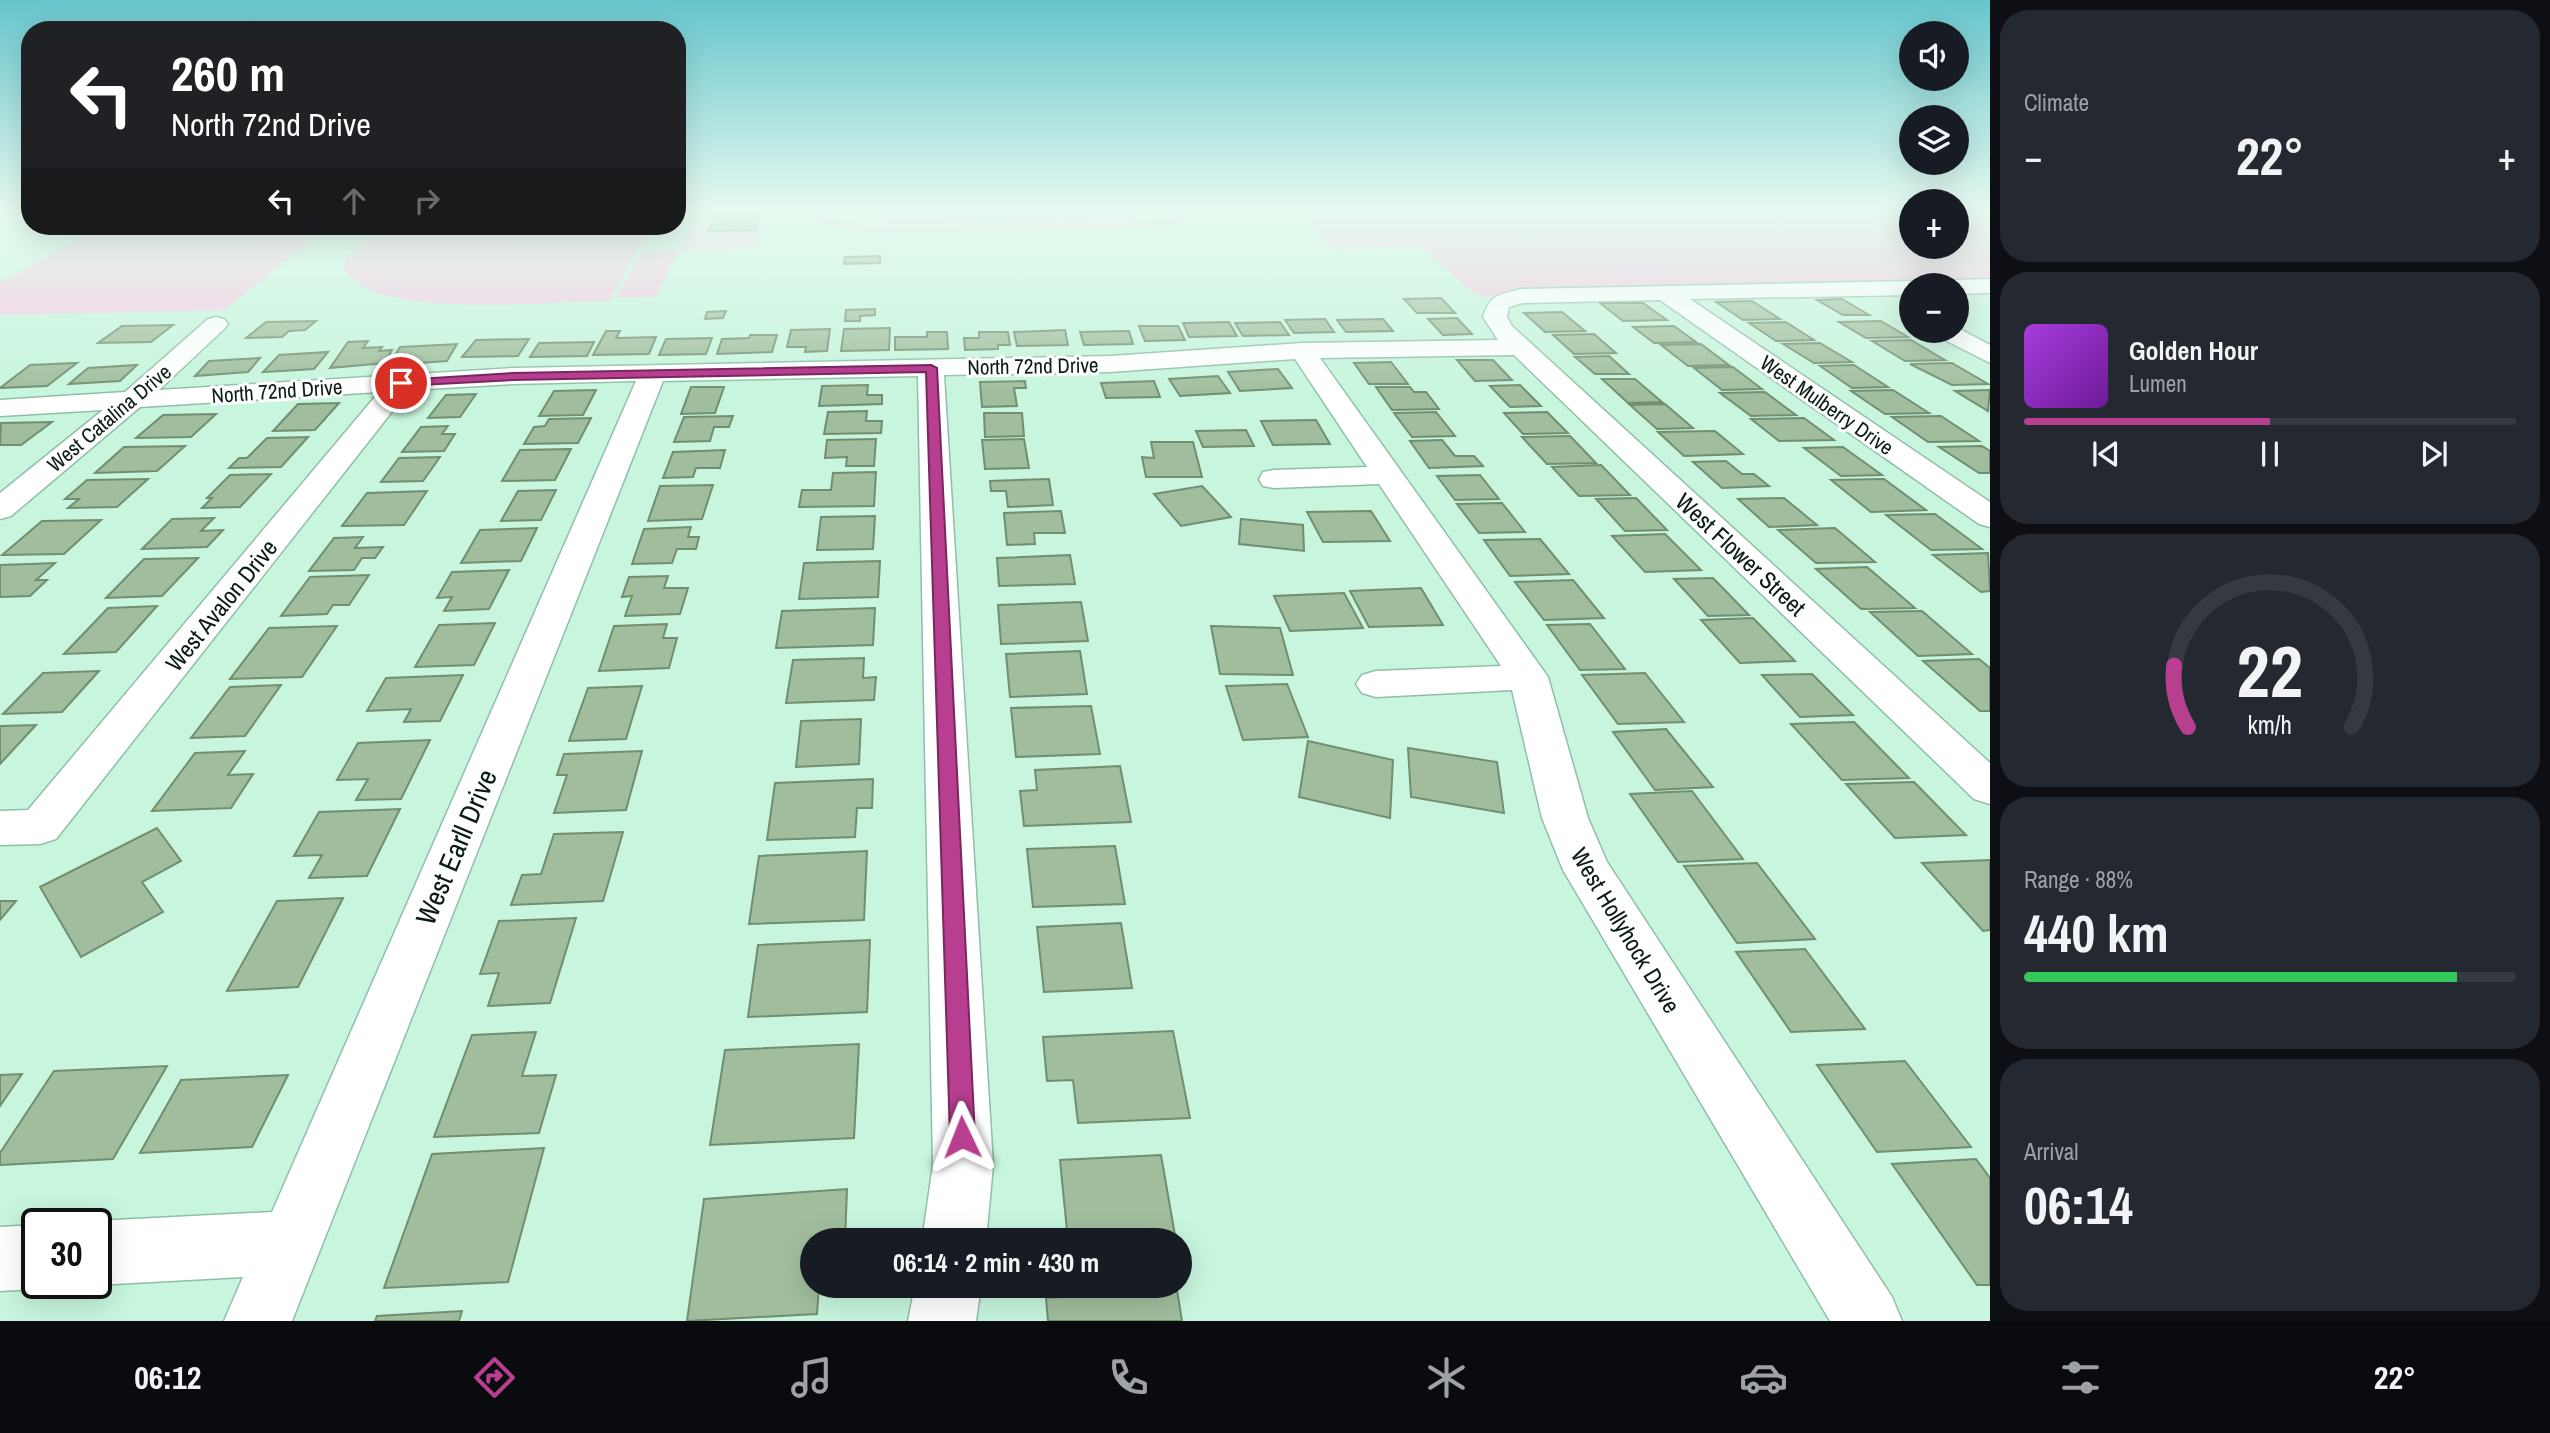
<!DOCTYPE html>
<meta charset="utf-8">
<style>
:root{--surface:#171b24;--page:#242831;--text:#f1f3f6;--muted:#9ea1a6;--line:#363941;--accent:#b83e90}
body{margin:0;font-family:"Archivo Narrow",sans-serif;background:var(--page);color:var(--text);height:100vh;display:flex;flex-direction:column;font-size:26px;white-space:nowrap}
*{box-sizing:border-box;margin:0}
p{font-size:23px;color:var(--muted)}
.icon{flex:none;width:38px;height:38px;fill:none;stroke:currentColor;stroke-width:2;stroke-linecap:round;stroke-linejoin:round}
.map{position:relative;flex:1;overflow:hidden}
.sheet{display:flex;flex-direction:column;gap:10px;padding:10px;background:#0d0f14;width:560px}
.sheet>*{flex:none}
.guide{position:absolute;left:21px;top:21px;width:665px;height:214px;border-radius:28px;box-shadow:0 7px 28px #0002;background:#202124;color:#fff;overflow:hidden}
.tools{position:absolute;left:1899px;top:21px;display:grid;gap:14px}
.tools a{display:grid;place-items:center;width:70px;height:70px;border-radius:50%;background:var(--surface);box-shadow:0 7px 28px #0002;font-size:35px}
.speed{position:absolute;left:21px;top:1208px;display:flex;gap:14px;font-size:35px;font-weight:700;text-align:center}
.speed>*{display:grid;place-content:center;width:91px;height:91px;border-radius:50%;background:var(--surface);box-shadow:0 7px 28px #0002;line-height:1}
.speed .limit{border:4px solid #111;border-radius:10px;background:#fff;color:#111}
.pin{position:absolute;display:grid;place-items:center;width:60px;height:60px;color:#fff;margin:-30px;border:4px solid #fff;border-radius:50%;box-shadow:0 2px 7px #0007}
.me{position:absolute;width:77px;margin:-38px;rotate:358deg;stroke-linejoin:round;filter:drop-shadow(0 0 5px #0008)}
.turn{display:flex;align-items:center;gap:24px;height:147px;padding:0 35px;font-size:32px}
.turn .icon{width:91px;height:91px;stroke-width:2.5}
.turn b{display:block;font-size:49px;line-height:60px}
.lanes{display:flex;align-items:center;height:66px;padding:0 35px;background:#0003;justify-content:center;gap:35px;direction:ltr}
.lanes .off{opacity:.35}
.big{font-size:52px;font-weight:800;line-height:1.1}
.sheet .widget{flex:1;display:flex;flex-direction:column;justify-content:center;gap:10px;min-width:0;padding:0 24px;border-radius:28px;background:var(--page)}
.sheet .dial{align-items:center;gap:0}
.dial svg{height:182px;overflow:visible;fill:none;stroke:var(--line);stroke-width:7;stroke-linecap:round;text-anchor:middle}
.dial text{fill:var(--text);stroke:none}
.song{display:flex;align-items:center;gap:21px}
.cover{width:84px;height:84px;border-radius:10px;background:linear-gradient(135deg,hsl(280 70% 55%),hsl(280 70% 35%))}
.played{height:7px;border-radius:4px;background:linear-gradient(90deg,var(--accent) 50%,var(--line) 50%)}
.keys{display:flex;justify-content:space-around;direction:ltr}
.heat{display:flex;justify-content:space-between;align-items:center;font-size:38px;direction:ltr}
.charge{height:10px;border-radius:5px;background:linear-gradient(90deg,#34c759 88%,var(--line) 0)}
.trip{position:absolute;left:800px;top:1228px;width:392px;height:70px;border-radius:35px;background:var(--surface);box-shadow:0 7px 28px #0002;font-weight:800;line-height:70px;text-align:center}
.menu{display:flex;height:112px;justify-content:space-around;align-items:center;background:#090b0e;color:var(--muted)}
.menu .icon{width:49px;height:49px}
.menu .active{color:var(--accent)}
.menu b{font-size:32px;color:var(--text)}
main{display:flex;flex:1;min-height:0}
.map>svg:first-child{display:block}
.green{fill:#f6c8e3}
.building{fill:#a0be9d;stroke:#718e6f;stroke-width:2}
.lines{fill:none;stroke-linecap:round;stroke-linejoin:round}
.minor-casing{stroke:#91bea8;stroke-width:3}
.minor{fill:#fff;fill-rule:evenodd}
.route{fill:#b83e90;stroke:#78285e;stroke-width:2}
.labels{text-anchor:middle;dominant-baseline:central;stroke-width:6;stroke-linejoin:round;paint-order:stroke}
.far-street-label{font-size:21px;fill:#0b1c15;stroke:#fff}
.street-label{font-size:24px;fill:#0b1c15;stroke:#fff}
.near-street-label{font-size:28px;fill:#0b1c15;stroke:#fff}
</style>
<main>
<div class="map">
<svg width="1990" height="1321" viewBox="0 0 1990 1321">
<rect width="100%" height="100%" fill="#c7f5dd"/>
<!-- green -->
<path class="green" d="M698,210h70l-13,38 -76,2 -23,47 -40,1 26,-47 37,-1z
M803,210h21l20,11 33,5 261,-5c24,-2 45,-11 69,-11l-26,13 -36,5 -274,5 -51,-9 -13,-8z
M883,210h252l5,10 -258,5z
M1297,210h614v37h45l1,-37h33v71l-470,9 -33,8 -20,-10 -45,-41 -90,2z
M101,226h229l-106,84 -224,5v-32z
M384,226h268l-43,75c-72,1 -155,11 -225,-6 -14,-3 -30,-14 -40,-25l1,-10z"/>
<!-- building -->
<path class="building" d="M717,210h44l-6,20 -46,1z
M880,256v7l-36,1 1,-7z
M1441,298l14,15h-38l-13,-14z
M1842,299l27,16h-26l-26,-15z
M1752,301l28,18 -37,1 -27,-18z
M1600,303h43l24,17 -44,1z
M875,309v6l-15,1v5h-15l1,-11z
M726,311l-3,7 -18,1 2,-7z
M1562,312l23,19 -40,1 -21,-19z
M1457,318l15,16 -29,1 -15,-16z
M1325,319l9,13 -40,1 -9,-13z
M1383,319l10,12 -47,1 -9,-12z
M316,321l-11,9 -16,1 -7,6 -36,1 20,-16z
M1881,321l27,16 -42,1 -27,-16z
M1229,322l8,14 -48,1 -6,-14z
M1280,322l9,13 -46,1 -8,-13z
M1786,322l28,18 -38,1 -27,-18z
M173,325l-22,17 -53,1 24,-17z
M1139,326h39l7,14 -40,1z
M1674,326l22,16 -42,1 -21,-16z
M890,328l-1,22 -48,1 3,-22z
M830,329l-3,22 -22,1 1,-5h-19l4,-17z
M1065,330l3,15 -51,1 -3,-14z
M606,331h14l-4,7 40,-1 -7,17 -56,1z
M1129,331l4,13 -49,1 -4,-13z
M927,332h20l1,17 -53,1v-13h32z
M979,332h29l2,13h-12v4l-33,1 -1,-12h15z
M1594,334l22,19 -42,1 -21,-19z
M750,335h27l-5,17 -55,2 5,-15 27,-1z
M712,338l-6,16 -47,1 7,-16z
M529,339l-11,17 -56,1 14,-17z
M1911,340l34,20 -40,1 -33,-20z
M368,341l-5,7 19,-1 -3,4 13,-1 -7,13 -55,5 18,-26z
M594,342l-7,14 -57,1 9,-14z
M1820,343l32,19 -38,1 -31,-19z
M457,344l-10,17 -58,4 11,-18z
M1701,344l28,21 -41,1 -27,-21z
M328,352l-14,17 -51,3 16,-17z
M1609,356l20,18h-34l-20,-17z
M260,358l-12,14 -53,4 14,-15z
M1457,360h36l19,20 -37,1z
M1391,362l17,22h-39l-15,-21z
M77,363l-30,23 -47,2 30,-23z
M1952,363l36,21 -36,1 -42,-21z
M137,365l-17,16 -51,3 19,-16z
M1854,365l34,22 -36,1 -32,-22z
M1733,367l29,22 -40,1 -28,-22z
M1278,369l14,19 -52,3 -12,-19z
M1218,376l12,17 -50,3 -11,-17z
M1602,379h33l27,23 -34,1z
M1025,381l1,7h-12l3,18 -35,1 -2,-25z
M1154,381l6,16 -54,1 -5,-15z
M868,385l-1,10h15v9l-63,2 3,-20z
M1520,385l21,21 -31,1 -20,-21z
M691,387h33l-9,26 -34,1z
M1376,387h34l4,5h12l13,17 -47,1z
M596,390l-13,25 -44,1 15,-25z
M1893,390l36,23 -44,1 -34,-23z
M1990,390l-2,21 -33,-20z
M1765,392l31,23 -45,1 -31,-23z
M476,394l-16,23 -32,1 18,-23z
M339,403l-24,27 -42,1 25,-27z
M1665,404l28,24 -36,1 -27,-24z
M867,411l-1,10h16l-1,12 -57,1 4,-22z
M1436,412l19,24 -43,1 -18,-24z
M1547,412l21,21 -45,1 -19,-21z
M984,413h38l2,23 -39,1z
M216,414l-25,23 -55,1 27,-23z
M733,416l-4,11h-15l-4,14 -36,1 10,-25z
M1941,416l38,25 -51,1 -36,-25z
M591,418l-13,25 -54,1 10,-17 11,-1 4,-7z
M1804,418l30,22 -55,1 -28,-22z
M1316,420l14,24 -57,1 -12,-24z
M52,422l-31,23h-21l1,-22z
M448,426l-6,8h13l-11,17 -42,1 19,-25z
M1246,430l8,16 -51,1 -7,-16z
M1715,431l28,23 -59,2 -26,-24z
M1570,436l26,27 -49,1 -25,-27z
M308,437l-27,30 -52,1 10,-10h8l20,-20z
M876,439l-2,27h-28l1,-9 -22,1 2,-18z
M1024,439l5,29 -44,1 -3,-29z
M1442,440l13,16h19l9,10 -54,2 -19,-27z
M1151,442h42l9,35h-56l-4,-20 12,1z
M185,446l-28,25 -62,2 29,-26z
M1982,446l8,5v22h-11l-40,-26z
M1843,447l39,28 -41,1 -37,-28z
M571,449l-16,31 -53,1 18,-31z
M725,450l-5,18h-24l-3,9 -30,1 10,-26z
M440,457l-17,24 -42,1 18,-24z
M1726,461l16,13h12l15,12 -47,2 -29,-26z
M1601,465l29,30 -51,1 -27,-29z
M876,472l-2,34 -75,1 3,-17h29l2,-17z
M271,474l-31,33 -38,1 10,-10h-5l23,-23z
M1480,475l19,24 -44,1 -18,-24z
M148,479l-31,28 -49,1 11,-9h-14l22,-19z
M1049,479l4,26 -45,2 -2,-16h-15l-1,-10z
M1884,479l42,31 -55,2 -40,-32z
M713,485l-11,34 -54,2 12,-35z
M1202,486l29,31 -50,9 -27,-32z
M556,490l-15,30 -40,1 17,-30z
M427,491l-23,34 -62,1 25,-33z
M1636,498l31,32 -42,1 -29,-32z
M1784,498l33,27 -48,2 -31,-28z
M1502,503l23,29 -46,1 -22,-29z
M1061,511l4,22h-31l1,11 -28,1 -3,-32z
M1371,511l19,30 -67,1 -16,-30z
M1935,514l47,35 -51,1 -45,-35z
M875,516l-2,33 -56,1 4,-33z
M214,518l-13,13 22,-1 -16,17 -65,2 30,-30z
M1241,519l62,6 1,26 -65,-7z
M101,520l-37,34 -62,1 40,-34z
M691,527l-3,10h11l-3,12h-19l-5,14 -40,1 12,-35z
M537,528l-16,33 -60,2 19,-33z
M1835,528l40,34 -59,1 -38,-33z
M1665,534l36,36 -56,2 -33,-36z
M363,537l-8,11 28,-1 -8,11h-13l-8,12 -45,1 25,-33z
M1540,539l29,35 -59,2 -26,-36z
M1988,553l2,38 -9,1 -48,-37z
M1070,555l5,29 -76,2 -2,-28z
M198,558l-36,38 -56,2 38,-39z
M880,561l-2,36 -79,2 5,-36z
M55,563l-19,17h11l-17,16 -30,1v-32z
M1867,567l48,41 -54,1 -45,-40z
M509,570l-20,39 -45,2 8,-14 -15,1 15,-26z
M369,575l-20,30h-16l-6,9 -46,2 29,-39z
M668,576l-4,12h24l-8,26 -55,2 7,-20 -10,1 7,-20z
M1713,578l36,37 -41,1 -34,-37z
M1573,580l31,38 -60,2 -29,-38z
M1421,588l22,37 -74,2 -19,-36z
M1344,593l19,35 -73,3 -16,-35z
M1081,602l7,39 -87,3 -3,-39z
M157,606l-41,46 -52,2 44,-46z
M875,608l-2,37 -97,3 6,-37z
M1922,611l50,43 -54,2 -48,-44z
M1753,618l42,43 -55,2 -39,-43z
M495,623l-21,42 -59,2 24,-42z
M667,624l-4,14h14l-8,30 -70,3 15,-45z
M1590,624l35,45 -45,1 -33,-45z
M337,626l-35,51 -72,2 39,-51z
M1211,626l69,2 13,47 -73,-1z
M1080,651l7,43 -77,3 -4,-43z
M864,658l-1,20 13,-1 -2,23 -88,3 7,-43z
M1979,659l11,9v43h-10l-57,-50z
M99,671l-37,41 -59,2 40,-41z
M1645,673l39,49 -66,2 -36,-49z
M1812,674l41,41 -53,2 -38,-42z
M463,675l-23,46 -36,1 7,-13 -44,2 19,-33z
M1287,684l21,53 -65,3 -17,-54z
M281,685l-36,51 -54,2 39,-51z
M642,686l-16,53 -57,2 19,-53z
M1091,706l9,48 -84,3 -5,-49z
M861,719l-2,45 -63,3 5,-46z
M1854,722l55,56 -67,2 -51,-56z
M36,725l-36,39v-38z
M1666,729l47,58 -58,3 -42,-58z
M430,740l-29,59 -45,1 12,-21 -31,1 21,-37z
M1308,741l85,19 -3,58 -91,-21z
M1408,748l89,14 7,51 -93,-16z
M245,751l-17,24 25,-1 -22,34 -79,3 43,-58z
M642,751l-16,59 -72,3 13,-38h-10l7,-21z
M1120,766l11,56 -107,4 -4,-35 17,-1 -2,-20z
M873,779l-1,29h-15l-2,29 -88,3 8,-57z
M1914,782l52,53 -71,3 -49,-54z
M1692,791l51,68 -65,3 -48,-68z
M400,809l-33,67 -58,2 13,-23 -28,1 25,-44z
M157,828l24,33 -39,21 21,30 -82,45 -41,-70z
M623,832l-20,69 -92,4 11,-30 19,-1 13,-40z
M1115,846l10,58 -92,3 -6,-58z
M867,851l-3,69 -115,4 10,-68z
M1990,860v70l-7,1 -61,-68z
M1757,863l58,76 -78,4 -53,-77z
M343,898l-45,89 -71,4 50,-90z
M0,901h16l-16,19z
M576,918l-26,85 -62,3 11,-33 -19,1 19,-53z
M1121,923l11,65 -88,4 -7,-65z
M870,940l-3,72 -119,5 10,-72z
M1805,949l60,80 -74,3 -55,-80z
M1173,1031l17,87 -112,5 -5,-43 -26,1 -4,-44z
M536,1032l-14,44 34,-1 -17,58 -105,4 38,-102z
M859,1044l-5,94 -144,7 15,-95z
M1905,1061l66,86 -94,5 -60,-87z
M167,1066l-54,93 -113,6v-12l54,-82z
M22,1074l-22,32v-31z
M288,1075l-36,72 -112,6 41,-73z
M544,1148l-36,134 -124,6 48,-134z
M1161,1155l15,86h-108l-8,-81z
M1976,1159l14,19v107h-13l-85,-121z
M847,1189l-2,52h-33v45h7l-2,28 -130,7 17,-122z
M1177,1290l5,31h-134l-2,-23z
M462,1311l-3,10h-84l2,-5z"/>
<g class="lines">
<defs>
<path id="minor" d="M1990,279v14l-34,1v-9h-10l10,-5z
M1911,281l9,4h-9v10l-221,4 300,203v25l-11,-3 -319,-224 -137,3 -14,4 -2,10 5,9 478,437v41l-16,-5 -460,-444 -194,3 228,319 40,141 19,44 285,435 10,24h-72l-267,-451 -21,-52 -30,-128 -136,7 -14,-4 -6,-9 6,-9 14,-4 125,-5 -122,-182 -105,4 -11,-2 -4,-7 4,-7 11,-2 93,-3 -72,-108 -185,13 -166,3 49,790 -7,76h-64l11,-76 -15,-789 -255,5 -371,940h-68l19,-44 -147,8 -6,-2h6v-60h-6l6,-2 176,-9 364,-831 -123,3 -104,6 -353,449 -16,5 -40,1v-34l28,-1 351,-418 -239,15 -129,109 -11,3v-26l103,-83 -103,6v-16l125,-8 83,-73 8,-2 8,2 4,5 -4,5 -65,61 354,-22 597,-12 192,-13 196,-3 -15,-23c7,-23 16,-22 38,-28z
M1956,327l34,18v18l-53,-27 -3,-5h22z
M37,1225v58h15l-15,6 -37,2v-64z
M915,1286h66l-5,35h-68z"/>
</defs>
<!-- minor casing -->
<use href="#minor" class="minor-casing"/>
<!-- minor -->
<use href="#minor" class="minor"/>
</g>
<!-- sky -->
<linearGradient id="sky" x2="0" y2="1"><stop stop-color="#66c5cc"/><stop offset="0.53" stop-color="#e6faf0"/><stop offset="1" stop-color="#e6faf0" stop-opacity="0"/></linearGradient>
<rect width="1990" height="395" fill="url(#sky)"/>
<!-- route -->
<path class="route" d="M931,365l6,3 38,769 -4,8 -9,4 -8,-4 -4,-8 -24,-765 -413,8 -112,6 -5,-3 5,-3 112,-7z"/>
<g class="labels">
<!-- far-street labels -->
<g class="far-street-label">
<text transform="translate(1033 366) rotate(-1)">North 72nd Drive</text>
<text transform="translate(277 391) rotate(-4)">North 72nd Drive</text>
<text transform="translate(1827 405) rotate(35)">West Mulberry Drive</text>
<text transform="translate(109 418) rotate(-40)">West Catalina Drive</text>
</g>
<!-- street labels -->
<g class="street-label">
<text transform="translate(1741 554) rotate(43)">West Flower Street</text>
<text transform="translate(221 605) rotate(-51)">West Avalon Drive</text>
<text transform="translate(1626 930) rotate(59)">West Hollyhock Drive</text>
</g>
<!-- near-street labels -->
<g class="near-street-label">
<text transform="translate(456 847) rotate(-67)">West Earll Drive</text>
</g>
</g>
</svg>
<div class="tools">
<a><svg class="icon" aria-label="sound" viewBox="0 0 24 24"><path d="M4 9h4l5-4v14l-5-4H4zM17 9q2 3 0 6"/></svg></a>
<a><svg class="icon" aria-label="layers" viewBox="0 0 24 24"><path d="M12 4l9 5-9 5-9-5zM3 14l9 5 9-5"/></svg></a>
<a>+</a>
<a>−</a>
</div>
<div class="speed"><div class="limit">30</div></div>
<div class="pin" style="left:401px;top:383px;background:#d93025"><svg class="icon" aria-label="arrive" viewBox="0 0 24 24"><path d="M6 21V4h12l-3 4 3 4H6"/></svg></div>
<svg class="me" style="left:962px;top:1137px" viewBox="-20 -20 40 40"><path d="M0-17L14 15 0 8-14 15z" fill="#b83e90" stroke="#fff" stroke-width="4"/></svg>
<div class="trip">06:14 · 2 min · 430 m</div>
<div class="guide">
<div class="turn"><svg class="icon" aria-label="left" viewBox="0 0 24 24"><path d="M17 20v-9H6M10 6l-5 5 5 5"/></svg><div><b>260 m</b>North 72nd Drive</div></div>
<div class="lanes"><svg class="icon" aria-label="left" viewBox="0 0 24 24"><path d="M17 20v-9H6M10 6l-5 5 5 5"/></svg><svg class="icon off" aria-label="ahead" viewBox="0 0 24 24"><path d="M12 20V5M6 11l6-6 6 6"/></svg><svg class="icon off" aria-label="right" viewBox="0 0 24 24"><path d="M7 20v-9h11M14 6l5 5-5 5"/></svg></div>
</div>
</div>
<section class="sheet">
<div class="widget"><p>Climate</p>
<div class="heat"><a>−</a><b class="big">22°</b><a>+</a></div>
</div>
<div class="widget">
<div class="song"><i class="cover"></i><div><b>Golden Hour</b><p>Lumen</p></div></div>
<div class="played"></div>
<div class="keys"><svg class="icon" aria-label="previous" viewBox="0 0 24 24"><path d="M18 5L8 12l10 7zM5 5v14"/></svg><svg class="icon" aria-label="pause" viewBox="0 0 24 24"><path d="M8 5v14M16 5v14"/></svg><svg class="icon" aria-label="next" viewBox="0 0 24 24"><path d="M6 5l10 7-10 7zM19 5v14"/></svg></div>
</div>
<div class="widget dial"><svg viewBox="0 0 100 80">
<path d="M14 69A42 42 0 1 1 86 69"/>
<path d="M14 69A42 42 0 0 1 8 42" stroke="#b83e90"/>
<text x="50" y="56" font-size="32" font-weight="700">22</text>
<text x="50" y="72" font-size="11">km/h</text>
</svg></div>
<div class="widget"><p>Range · 88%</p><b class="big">440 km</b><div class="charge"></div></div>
<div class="widget"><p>Arrival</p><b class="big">06:14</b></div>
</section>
</main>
<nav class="menu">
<b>06:12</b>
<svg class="icon active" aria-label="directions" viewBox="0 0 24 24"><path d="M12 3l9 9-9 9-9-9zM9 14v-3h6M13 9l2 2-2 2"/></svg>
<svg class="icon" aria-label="music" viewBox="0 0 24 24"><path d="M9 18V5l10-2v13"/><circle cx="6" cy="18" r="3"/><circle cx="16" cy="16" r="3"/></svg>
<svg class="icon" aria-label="phone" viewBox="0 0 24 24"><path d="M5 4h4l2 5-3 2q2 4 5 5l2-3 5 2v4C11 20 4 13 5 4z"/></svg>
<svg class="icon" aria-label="climate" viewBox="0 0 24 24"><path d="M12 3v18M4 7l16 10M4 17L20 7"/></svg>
<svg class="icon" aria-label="car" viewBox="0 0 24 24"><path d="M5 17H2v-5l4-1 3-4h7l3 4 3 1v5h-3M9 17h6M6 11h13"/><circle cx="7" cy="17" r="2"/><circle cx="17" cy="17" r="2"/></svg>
<svg class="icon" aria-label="filters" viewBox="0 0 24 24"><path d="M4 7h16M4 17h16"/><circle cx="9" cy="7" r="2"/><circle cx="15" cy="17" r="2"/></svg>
<b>22°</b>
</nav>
